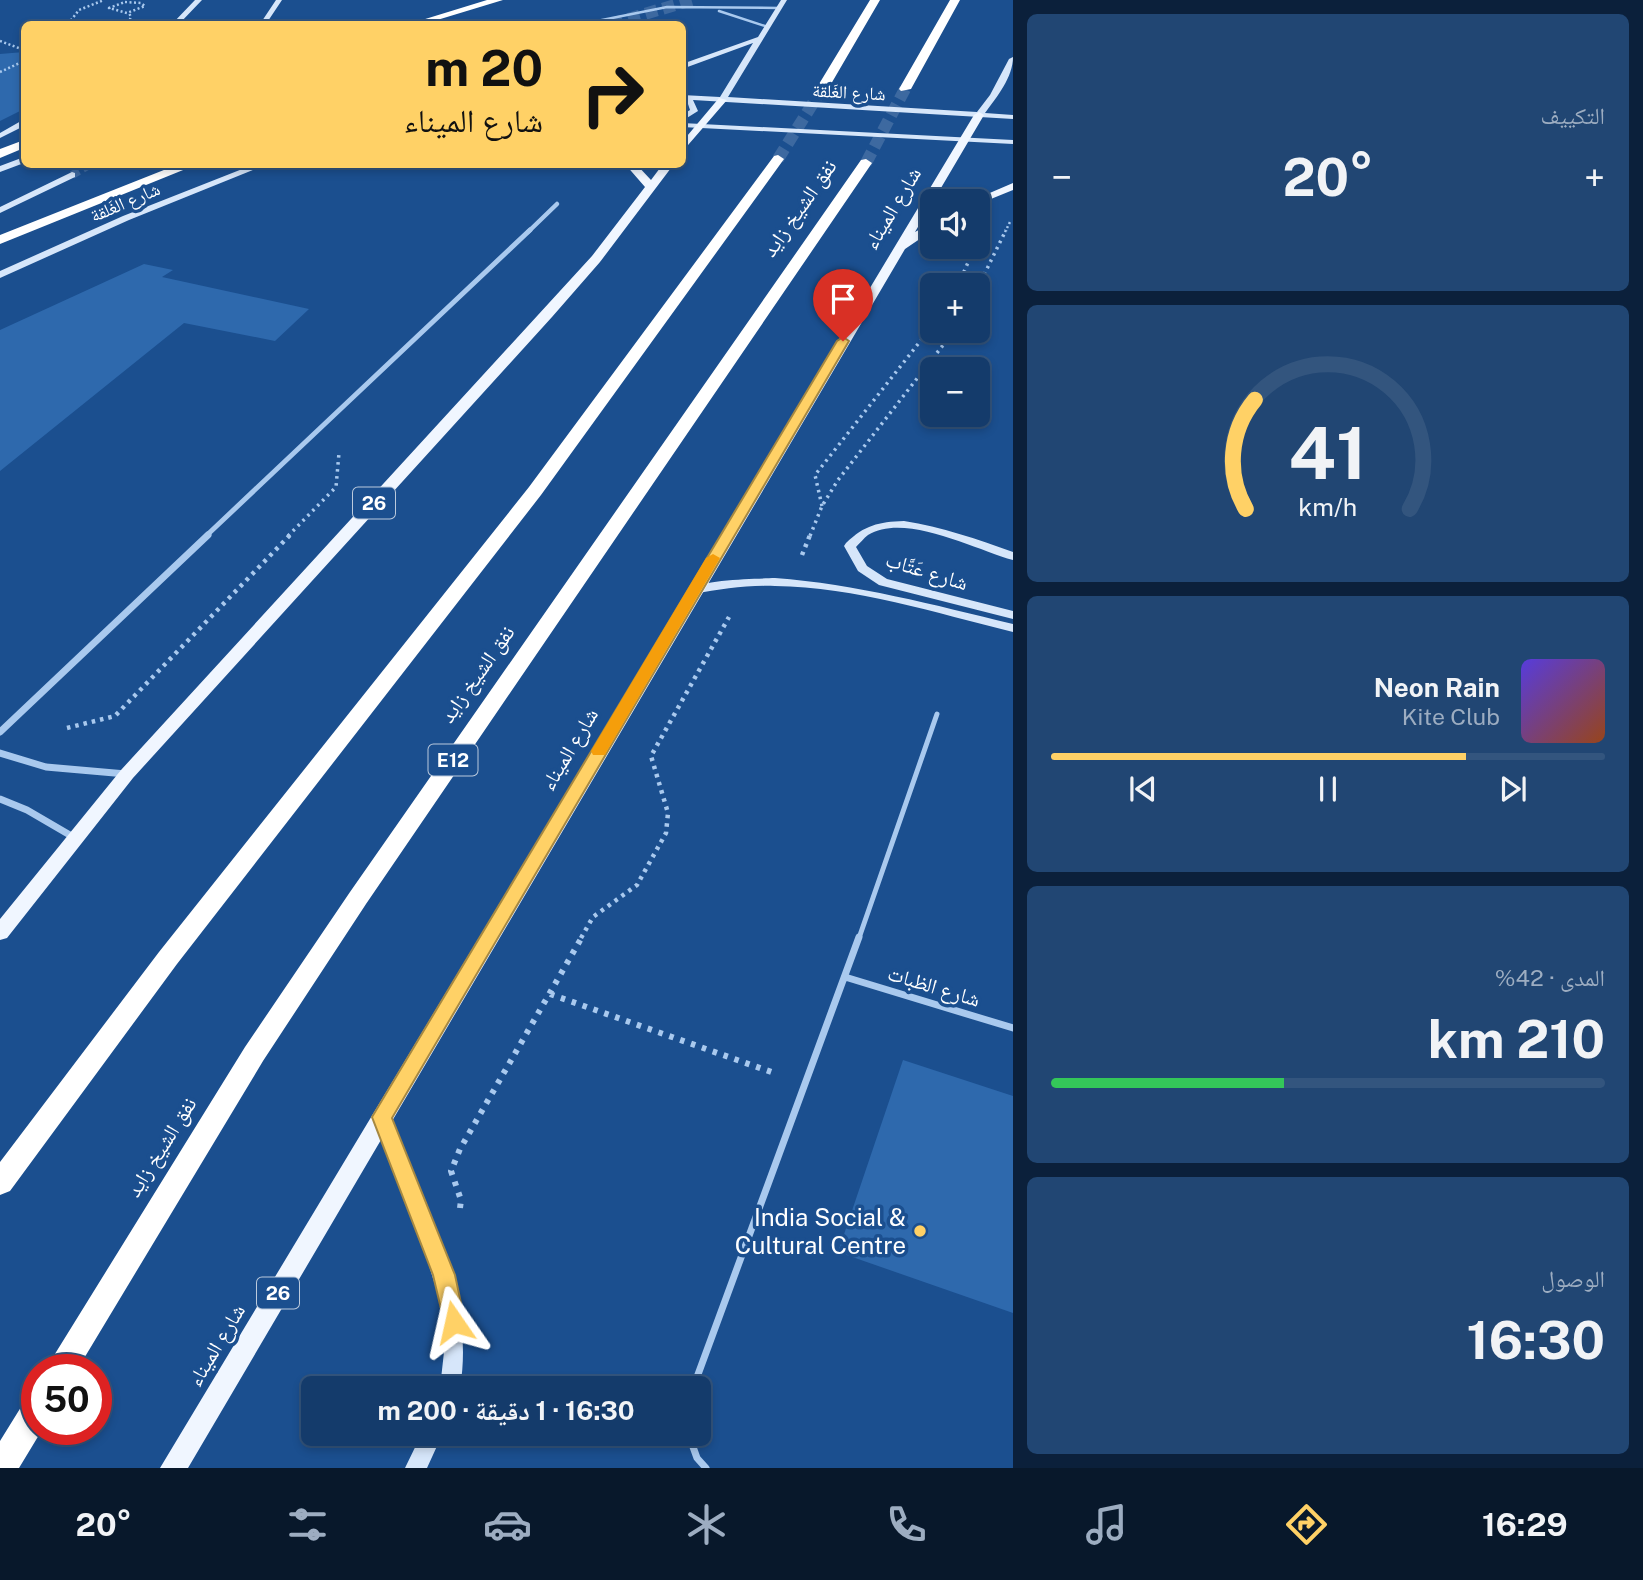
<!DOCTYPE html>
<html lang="ar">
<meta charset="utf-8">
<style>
:root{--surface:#143b6b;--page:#214673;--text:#f1f3f6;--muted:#9dadc1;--line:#33557e;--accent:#ffd166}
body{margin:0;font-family:"Public Sans","Noto Naskh Arabic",sans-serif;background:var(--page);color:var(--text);direction:rtl;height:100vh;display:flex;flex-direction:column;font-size:26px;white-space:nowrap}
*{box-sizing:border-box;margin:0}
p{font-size:23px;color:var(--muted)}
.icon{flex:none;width:38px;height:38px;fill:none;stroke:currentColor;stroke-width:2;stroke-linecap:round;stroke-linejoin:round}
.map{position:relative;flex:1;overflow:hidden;direction:ltr}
.panel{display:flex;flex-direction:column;gap:14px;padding:14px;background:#0b203b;width:630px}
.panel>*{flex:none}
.top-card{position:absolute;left:21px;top:21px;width:665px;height:147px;border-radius:10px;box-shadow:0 4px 10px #0003,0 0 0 2px var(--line);direction:rtl;background:#ffd166;color:#111;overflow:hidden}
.buttons{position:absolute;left:920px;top:189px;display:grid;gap:14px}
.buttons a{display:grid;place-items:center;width:70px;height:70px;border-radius:10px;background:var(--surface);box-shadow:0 4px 10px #0003,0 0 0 2px var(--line);font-size:35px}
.speed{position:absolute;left:21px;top:1354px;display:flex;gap:14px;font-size:35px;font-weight:700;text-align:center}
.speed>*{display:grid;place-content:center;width:91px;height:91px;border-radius:50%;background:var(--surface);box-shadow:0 4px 10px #0003,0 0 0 2px var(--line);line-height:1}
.speed .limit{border:10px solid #d22;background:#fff;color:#111}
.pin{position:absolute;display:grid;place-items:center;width:60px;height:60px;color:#fff;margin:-72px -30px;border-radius:50% 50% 50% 0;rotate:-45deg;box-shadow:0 0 7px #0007}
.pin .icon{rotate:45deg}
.me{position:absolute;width:77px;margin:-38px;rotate:349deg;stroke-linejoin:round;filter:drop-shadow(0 0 5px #0008)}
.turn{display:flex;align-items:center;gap:24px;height:147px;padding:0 28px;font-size:32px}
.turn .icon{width:91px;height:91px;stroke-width:2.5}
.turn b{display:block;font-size:49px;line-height:60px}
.big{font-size:52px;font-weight:700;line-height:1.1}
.panel .card{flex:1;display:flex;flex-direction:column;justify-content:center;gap:10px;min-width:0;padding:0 24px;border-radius:10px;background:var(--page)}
.panel .dial{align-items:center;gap:0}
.dial svg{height:182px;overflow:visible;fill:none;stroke:var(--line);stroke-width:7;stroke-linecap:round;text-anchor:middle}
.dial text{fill:var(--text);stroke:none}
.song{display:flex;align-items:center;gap:21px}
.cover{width:84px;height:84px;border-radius:10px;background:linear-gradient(135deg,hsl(250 70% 55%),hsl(20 70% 35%))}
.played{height:7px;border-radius:4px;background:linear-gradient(90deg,var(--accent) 75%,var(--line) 75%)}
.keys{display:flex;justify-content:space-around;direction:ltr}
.heat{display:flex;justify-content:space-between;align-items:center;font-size:38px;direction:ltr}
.charge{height:10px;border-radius:5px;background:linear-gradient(90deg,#34c759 42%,var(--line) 0)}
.trip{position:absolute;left:301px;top:1376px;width:410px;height:70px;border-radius:10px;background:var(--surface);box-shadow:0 4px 10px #0003,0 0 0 2px var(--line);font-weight:700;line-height:70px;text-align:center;direction:rtl}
.dock{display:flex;height:112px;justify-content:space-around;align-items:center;background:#08182b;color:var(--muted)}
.dock .icon{width:49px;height:49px}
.dock .on{color:var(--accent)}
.dock b{font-size:32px;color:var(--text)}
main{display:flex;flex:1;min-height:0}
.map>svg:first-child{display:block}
.green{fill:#2e69ad}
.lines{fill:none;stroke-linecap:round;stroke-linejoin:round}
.secondary-tunnel{stroke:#3d69a0;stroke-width:8;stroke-dasharray:8 4.5;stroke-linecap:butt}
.highway-tunnel{stroke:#3d69a0;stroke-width:12;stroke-dasharray:12 6;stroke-linecap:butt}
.path-far3{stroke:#a9c9ee;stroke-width:2.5;stroke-dasharray:2 2.5;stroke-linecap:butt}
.path-far2{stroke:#a9c9ee;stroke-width:3.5;stroke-dasharray:2.5 4.5;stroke-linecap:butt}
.path-far1{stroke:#a9c9ee;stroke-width:4.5;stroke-dasharray:3.5 5;stroke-linecap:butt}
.path{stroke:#a9c9ee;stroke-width:6;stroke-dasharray:4.5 7;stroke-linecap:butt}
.lane-far2{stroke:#a9c9ee;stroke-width:2.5}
.lane-far1{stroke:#a9c9ee;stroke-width:5}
.lane{stroke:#a9c9ee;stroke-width:7}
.street-far2{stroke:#a9c9ee;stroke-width:4.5}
.street-far1{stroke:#a9c9ee;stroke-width:5}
.street{stroke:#a9c9ee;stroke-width:7}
.secondary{fill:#d6e6fa;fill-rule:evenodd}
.primary{fill:#f0f6ff;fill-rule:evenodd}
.highway{fill:#fff;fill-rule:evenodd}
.route{fill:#ffd166;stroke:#a68842;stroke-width:2}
.slow{fill:#f59e0b}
.poi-dot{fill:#ffd166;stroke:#1b4f8f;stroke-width:2.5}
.labels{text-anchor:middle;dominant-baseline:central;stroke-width:7;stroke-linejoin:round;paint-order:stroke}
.far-street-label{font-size:18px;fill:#fff;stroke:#1b4f8f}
.shield{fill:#1b4f8f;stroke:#bbcadd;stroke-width:2}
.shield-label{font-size:19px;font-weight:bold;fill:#fff}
.street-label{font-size:21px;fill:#fff;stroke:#1b4f8f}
.near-poi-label{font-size:24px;fill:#fff;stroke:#1b4f8f;text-anchor:end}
</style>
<main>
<section class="panel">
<div class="card"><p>التكييف</p>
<div class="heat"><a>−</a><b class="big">20°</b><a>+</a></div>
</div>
<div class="card dial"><svg viewBox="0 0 100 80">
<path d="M14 69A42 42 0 1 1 86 69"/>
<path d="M14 69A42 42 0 0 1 18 21" stroke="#ffd166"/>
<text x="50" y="56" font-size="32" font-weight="700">41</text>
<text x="50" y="72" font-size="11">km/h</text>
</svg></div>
<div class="card">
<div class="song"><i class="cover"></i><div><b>Neon Rain</b><p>Kite Club</p></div></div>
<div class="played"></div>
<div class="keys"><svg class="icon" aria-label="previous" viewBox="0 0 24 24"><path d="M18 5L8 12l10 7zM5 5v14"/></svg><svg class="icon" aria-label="pause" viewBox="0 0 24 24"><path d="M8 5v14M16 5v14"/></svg><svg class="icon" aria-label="next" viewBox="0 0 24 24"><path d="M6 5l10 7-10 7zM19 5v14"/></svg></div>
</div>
<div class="card"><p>المدى · 42%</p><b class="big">210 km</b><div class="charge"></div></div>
<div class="card"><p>الوصول</p><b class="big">16:30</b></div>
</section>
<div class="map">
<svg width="1013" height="1468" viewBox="0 0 1013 1468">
<rect width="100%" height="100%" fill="#1b4f8f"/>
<!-- green -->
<path class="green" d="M24,52v57l-24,12v-67z
M144,264l29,6 -11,7 147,32 -34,32 -91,-18 -184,148v-141z
M903,1060l110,36v217l-175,-61z"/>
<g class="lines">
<!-- secondary-tunnel -->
<path class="secondary-tunnel" d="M72,175l19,-11"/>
<!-- highway-tunnel -->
<path class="highway-tunnel" d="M611,24l81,-24
M778,159l47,-75
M866,163l39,-74"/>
<!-- path-far3 -->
<path class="path-far3" d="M125,2l16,1 4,3 -18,7 -18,-5z
M68,24l11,-14 25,-10
M128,24l3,-7 -2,-4
M0,41l24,9
M0,72l24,-11
M981,232l2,-4
M1005,232l5,-10"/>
<!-- path-far2 -->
<path class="path-far2" d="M978,239l4,-9
M958,285l17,-38
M978,287l28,-57
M822,506l-7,-31 118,-150
M288,536l48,-49 3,-34
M810,536l12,-30 16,-26 116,-149"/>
<!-- path-far1 -->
<path class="path-far1" d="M802,555l8,-20
M67,728l48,-12 175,-181
M581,938l12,-21 44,-32 29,-52 2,-20 -17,-57 78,-139"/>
<!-- path -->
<path class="path" d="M550,994l227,80
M460,1208l1,-8 -10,-29 9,-22 122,-212"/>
<!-- lane-far2 -->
<path class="lane-far2" d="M719,11l49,16
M582,24l85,-17 112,1"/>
<!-- lane-far1 -->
<path class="lane-far1" d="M859,938l78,-224"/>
<!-- lane -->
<path class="lane" d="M845,977l168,51
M693,1388l166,-451
M688,1433l9,25 9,10"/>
<!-- street-far2 -->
<path class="street-far2" d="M528,232l29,-28"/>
<!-- street-far1 -->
<path class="street-far1" d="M206,536l324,-306"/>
<!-- street -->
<path class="street" d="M0,732l208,-197
M0,753l46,14 80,7
M0,799l27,11 48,28"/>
<!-- secondary -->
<path class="secondary" d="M195,0h7l-23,24h-7z
M276,0h6l-16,24h-6z
M781,0h6l-59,97 249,15 13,-17 19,-36 4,-2c0,20 -16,40 -28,56l28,2v4l-320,-19 5,11 -16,10v-6l8,-5 -2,-6 -6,-3v-6l38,2 33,-54 -71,26v-5l76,-27z
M21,121h3v5l-24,12v-5z
M682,123l331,17v4l-331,-17z
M24,157v6l-24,9v-6z
M255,164h13l-139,56 -129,58v-7l123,-55z
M72,172l3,1v4l-75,36v-6z
M904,521c38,6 73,18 109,31v8c-37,-10 -108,-48 -145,-25 -4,3 -8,8 -12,12l11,19 20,13 126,32v8l-134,-34 -21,-14 -14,-25 2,-3c19,-18 32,-21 58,-22z
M775,578c81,6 159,27 238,46v8c-78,-19 -157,-45 -238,-46 -28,-1 -54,3 -81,8l-6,-4c15,-11 66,-11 87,-12z
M382,1110l6,2 3,5c33,86 85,177 69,271h-20l5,-45 -5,-42 -13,-42 -54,-142 3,-5z
M422,1433h21l-16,35h-22z"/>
<!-- primary -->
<path class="primary" d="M719,98l8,2 -45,52v-10z
M979,112l5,3 -69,117 18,-10v8l-28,19 -717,1219h-28l814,-1353z
M625,164h11l15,16 12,-16h11l-74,98 -48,55 -419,461 -126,160 -7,2v-21l121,-149 471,-514 53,-69z
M1013,183v7l-32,13 -10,-2z"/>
<!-- highway -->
<path class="highway" d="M487,0h16l-79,24h-15z
M870,0h10l-49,84 -10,2 -2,-2z
M950,0h10l-49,89 -10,2 -2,-2z
M24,140v8l-24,10v-9z
M778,155l6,4 -243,336 -364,469 -167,227 -10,4v-33l159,-210 370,-465 245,-331z
M866,159l6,4 -506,741 -103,157 -186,309h-32l200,-323 105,-155 511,-732z
M179,164h19l-198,80v-9z
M37,1394v36h5l-23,38h-19v-27l26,-42z"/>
</g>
<!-- route -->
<path class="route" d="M843,337l6,4 -457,777 63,157 10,47 -3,8 -8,3 -8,-3 -13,-55 -61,-158 465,-776z"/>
<!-- slow -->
<path class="slow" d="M713,554l7,4 -113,193 -2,4h-12l-2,-4 115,-193z"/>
<!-- markers -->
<circle class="poi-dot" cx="920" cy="1231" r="7"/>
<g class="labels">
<!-- far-street labels -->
<g class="far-street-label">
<text transform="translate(849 92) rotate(3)">شارع الغَلقة</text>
<text transform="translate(125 202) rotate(-23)">شارع الغَلقة</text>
</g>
<!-- shield labels -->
<g class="shield">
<rect x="353" y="487.5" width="42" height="31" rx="5"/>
<rect x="428.5" y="744.5" width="49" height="31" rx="5"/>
<rect x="257" y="1277.5" width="42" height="31" rx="5"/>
</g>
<g class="shield-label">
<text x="374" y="503">26</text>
<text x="453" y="760">E12</text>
<text x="278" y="1293">26</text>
</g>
<!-- street labels -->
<g class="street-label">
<text transform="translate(799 208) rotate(-55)">نفق الشيخ زايد</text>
<text transform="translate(892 208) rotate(-59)">شارع الميناء</text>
<text transform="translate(927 571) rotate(17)">شارع عَتَّاب</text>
<text transform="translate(477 674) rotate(-55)">نفق الشيخ زايد</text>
<text transform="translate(569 749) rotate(-59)">شارع الميناء</text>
<text transform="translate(934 986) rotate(17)">شارع الظبات</text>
<text transform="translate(161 1147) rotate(-58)">نفق الشيخ زايد</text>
<text transform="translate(216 1345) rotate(-59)">شارع الميناء</text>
</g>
<!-- near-poi labels -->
<g class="near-poi-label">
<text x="906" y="1217">India Social &amp;<tspan x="906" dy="28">Cultural Centre</tspan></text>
</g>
</g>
</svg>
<div class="buttons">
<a><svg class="icon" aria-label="sound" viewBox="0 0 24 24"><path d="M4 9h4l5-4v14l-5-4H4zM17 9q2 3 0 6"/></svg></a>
<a>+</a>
<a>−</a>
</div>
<div class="speed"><div class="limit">50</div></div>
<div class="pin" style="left:843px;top:341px;background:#d93025"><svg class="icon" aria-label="arrive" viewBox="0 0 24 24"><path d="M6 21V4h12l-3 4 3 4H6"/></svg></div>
<svg class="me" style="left:454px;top:1322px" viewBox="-20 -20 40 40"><path d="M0-17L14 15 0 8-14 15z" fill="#ffd166" stroke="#fff" stroke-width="4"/></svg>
<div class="trip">16:30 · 1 دقيقة · 200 m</div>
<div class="top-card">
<div class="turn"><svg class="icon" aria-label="right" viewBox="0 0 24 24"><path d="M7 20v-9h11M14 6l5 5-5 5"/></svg><div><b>20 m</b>شارع الميناء</div></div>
</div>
</div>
</main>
<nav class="dock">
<b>16:29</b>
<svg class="icon on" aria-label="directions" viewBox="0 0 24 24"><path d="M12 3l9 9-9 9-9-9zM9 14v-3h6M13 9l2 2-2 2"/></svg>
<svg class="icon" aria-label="music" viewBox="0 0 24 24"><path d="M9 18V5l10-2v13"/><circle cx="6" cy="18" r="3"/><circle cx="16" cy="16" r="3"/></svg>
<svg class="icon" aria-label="phone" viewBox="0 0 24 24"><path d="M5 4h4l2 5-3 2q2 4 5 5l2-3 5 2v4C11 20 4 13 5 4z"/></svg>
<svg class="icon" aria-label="climate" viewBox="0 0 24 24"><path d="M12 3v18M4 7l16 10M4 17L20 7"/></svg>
<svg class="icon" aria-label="car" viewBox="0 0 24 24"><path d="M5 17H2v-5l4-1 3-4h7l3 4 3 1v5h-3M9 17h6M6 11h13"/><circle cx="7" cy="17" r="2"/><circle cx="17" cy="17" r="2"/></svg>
<svg class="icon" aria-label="filters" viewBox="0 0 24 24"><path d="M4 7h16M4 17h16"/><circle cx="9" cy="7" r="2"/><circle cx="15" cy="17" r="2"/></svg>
<b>20°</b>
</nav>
